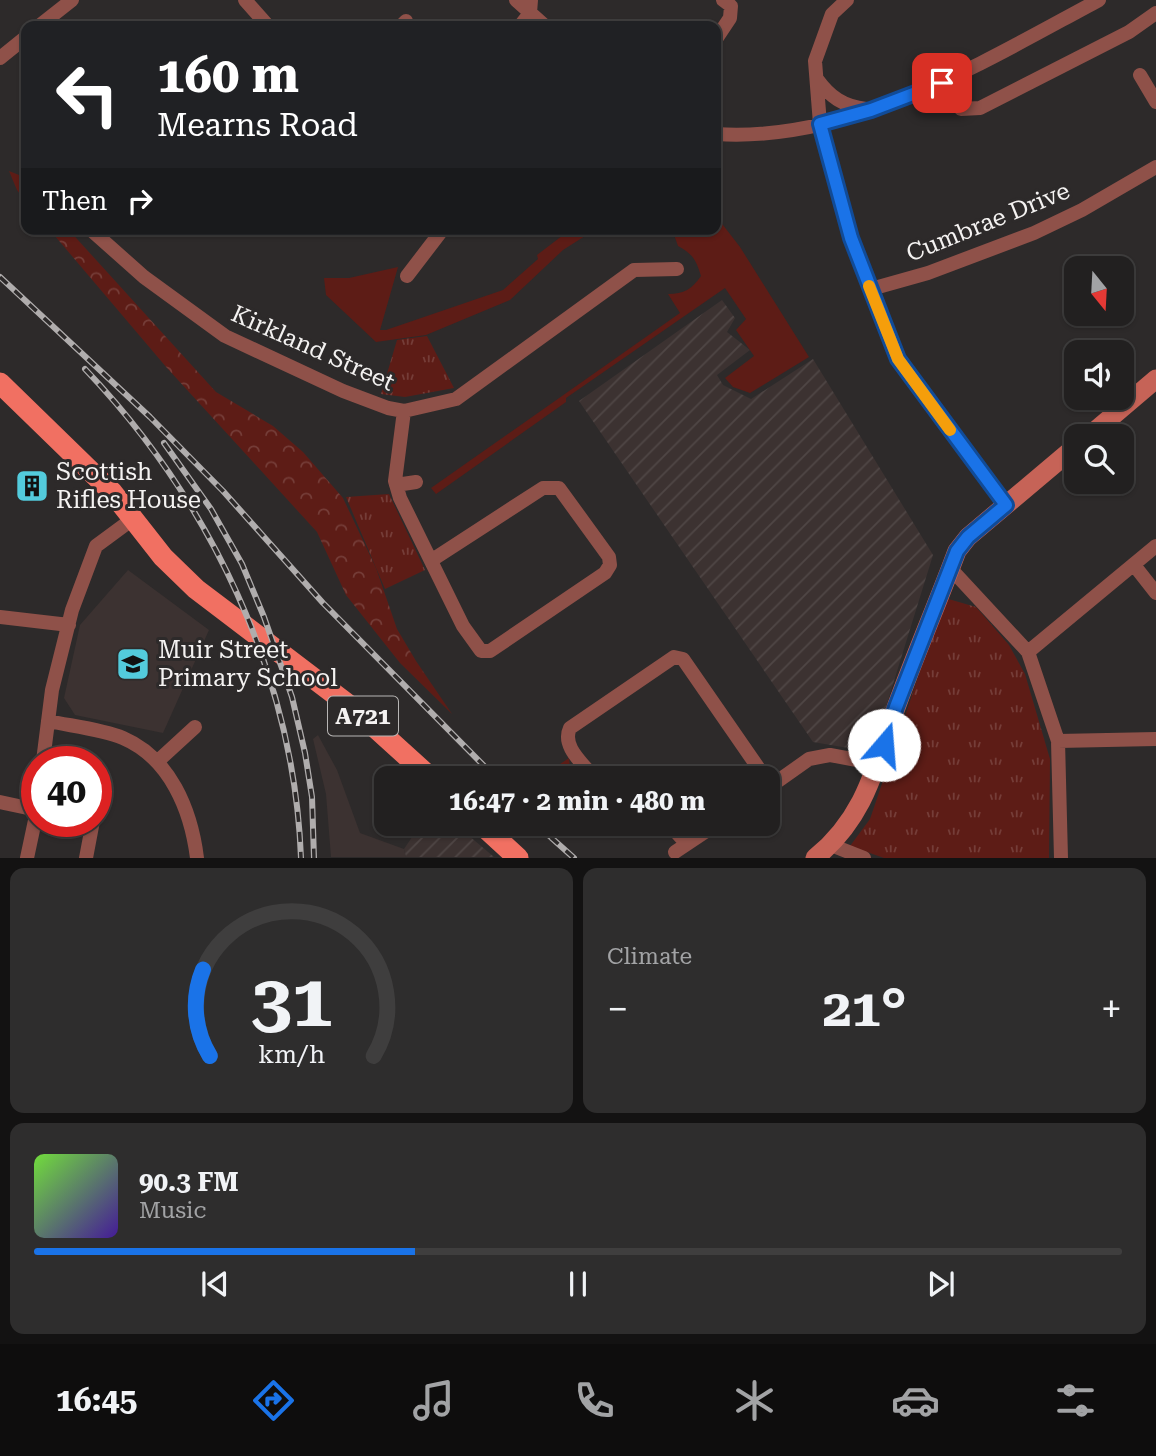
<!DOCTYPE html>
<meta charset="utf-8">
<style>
:root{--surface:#222020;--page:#2e2d2d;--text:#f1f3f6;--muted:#a2a3a5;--line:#3f3e3e;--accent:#1a73e8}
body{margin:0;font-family:"Roboto Serif",serif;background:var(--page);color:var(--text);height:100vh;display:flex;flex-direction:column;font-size:26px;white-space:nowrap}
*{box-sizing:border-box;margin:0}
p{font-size:23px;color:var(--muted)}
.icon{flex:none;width:38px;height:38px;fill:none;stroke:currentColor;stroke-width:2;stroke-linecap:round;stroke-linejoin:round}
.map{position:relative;height:858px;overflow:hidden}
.details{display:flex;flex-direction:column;gap:10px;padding:10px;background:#131212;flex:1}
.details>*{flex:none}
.top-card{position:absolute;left:21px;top:21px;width:700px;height:214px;border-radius:14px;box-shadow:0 2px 5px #0004,0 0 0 2px var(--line);background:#202124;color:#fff;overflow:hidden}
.needle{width:46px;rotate:162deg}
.fabs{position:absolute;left:1064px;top:256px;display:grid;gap:14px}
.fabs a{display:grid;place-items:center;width:70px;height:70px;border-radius:14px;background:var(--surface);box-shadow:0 2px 5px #0004,0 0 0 2px var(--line);font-size:35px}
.speed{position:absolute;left:21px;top:746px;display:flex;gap:14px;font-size:35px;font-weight:700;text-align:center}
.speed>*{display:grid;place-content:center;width:91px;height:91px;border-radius:50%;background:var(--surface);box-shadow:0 2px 5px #0004,0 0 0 2px var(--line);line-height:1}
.speed .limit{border:10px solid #d22;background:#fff;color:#111}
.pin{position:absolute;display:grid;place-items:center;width:60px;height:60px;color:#fff;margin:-30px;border-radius:14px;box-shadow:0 4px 10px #0006}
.me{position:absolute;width:77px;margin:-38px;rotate:18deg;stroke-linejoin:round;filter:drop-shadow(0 0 5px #0008)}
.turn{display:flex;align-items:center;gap:24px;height:147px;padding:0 21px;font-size:32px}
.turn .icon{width:91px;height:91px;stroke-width:2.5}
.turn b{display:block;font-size:49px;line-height:60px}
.then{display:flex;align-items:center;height:66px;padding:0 21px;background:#0003;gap:14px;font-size:26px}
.big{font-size:52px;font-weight:700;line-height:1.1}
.details .tile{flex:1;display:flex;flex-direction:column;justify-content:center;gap:10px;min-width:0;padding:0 24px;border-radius:14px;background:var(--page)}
.details .dial{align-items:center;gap:0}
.dial svg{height:182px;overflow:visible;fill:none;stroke:var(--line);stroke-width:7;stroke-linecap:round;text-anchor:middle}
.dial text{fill:var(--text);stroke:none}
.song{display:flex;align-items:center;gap:21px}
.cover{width:84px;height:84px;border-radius:10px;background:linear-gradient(135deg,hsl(100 70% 55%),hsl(260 70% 35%))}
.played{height:7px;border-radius:4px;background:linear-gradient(90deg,var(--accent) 35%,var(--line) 35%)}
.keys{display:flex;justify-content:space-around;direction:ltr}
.heat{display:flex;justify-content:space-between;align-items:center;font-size:38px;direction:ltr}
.details .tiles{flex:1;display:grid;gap:10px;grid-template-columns:1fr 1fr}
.tile:last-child{grid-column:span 2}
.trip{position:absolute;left:374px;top:766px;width:406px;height:70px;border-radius:14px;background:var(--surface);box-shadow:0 2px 5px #0004,0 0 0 2px var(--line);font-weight:700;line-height:70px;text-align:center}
.dock{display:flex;height:112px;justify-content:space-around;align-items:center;background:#0e0d0d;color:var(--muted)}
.dock .icon{width:49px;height:49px}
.dock .selected{color:var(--accent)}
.dock b{font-size:32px;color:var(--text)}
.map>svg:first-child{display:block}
.built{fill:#3c3231}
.industrial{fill:url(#industrial-furrows)}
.grass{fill:#5d1c16}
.forest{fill:url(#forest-crowns)}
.park{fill:url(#park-tufts)}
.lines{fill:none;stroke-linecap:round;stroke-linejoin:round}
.street{stroke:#8f5149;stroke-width:14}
.secondary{stroke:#c66357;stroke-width:19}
.primary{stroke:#f17062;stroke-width:21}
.rail-casing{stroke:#b0adad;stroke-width:6}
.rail{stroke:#2d2a2a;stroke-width:3.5;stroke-dasharray:10;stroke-linecap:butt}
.route-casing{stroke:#114b97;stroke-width:18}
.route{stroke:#1a73e8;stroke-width:12}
.slow{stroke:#f59e0b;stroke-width:12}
.labels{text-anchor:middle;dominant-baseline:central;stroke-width:6;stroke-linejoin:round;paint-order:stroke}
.shield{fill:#2d2a2a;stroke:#b8b6b5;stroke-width:2}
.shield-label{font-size:23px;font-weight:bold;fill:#f4f2f1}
.street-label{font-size:24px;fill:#f4f2f1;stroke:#2d2a2a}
.poi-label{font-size:24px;fill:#f4f2f1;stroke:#2d2a2a;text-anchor:start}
</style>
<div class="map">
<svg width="1156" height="858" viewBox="0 0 1156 858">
<defs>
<pattern id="industrial-furrows" width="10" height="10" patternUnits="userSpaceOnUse" patternTransform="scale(1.75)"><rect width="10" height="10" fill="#3c3231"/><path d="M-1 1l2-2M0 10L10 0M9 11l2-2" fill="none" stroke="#4f4645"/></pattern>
<pattern id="forest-crowns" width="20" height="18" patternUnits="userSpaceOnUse" patternTransform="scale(1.75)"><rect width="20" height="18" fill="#5d1c16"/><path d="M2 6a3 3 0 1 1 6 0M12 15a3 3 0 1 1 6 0" fill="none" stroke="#753d38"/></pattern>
<pattern id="park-tufts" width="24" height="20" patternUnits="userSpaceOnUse" patternTransform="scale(1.75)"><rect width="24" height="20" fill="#5d1c16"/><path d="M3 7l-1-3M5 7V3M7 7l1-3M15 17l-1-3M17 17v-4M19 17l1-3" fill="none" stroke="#753d38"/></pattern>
</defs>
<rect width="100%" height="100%" fill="#2d2a2a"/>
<!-- built -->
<path class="built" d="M128,570l81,60 -46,103 -88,-18 -11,-17 16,-73z
M318,735l19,35 23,63 44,16 2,8h-75l-5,-63 -13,-55z"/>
<!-- industrial -->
<path class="industrial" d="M722,300l13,18 -8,14 23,18 -33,25 6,10 28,14 62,-40 120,196 -61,197 -59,-10 -234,-341z
M421,824h34l39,33h-88l-2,-8z"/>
<!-- grass -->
<path class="grass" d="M716,216l24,31 69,110 -59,36 -17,-6 -8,-9 29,-22 -18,-26 10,-11 -21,-31 -159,110v4l-130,92 -5,-6 249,-175 -12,-19c16,0 24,-5 33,-18 -5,-16 -8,-22 -23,-30l-6,-17h44z
M571,229h25l-33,21 -53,50 -84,35 -50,7 -50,-47 -2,-17h25l49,-11 -18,63h6l117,-40 35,-31 -1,-4z"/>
<!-- forest -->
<path class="forest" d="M9,171l10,4 7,8v19l-9,-12z
M49,229h19l148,163 57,34 30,26 40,46 33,70 21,61 19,32 36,53 -52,-51 -54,-68 -29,-63 -150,-164z"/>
<!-- park -->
<path class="park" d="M427,336l27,52 -49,9 -24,-3 16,-54z
M389,494l36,76 -40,19 -39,-92z
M945,598l31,9 33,38 16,29 25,85 -1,99h-165l-34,-12 20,-27z
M569,758l1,10 8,11h-40z"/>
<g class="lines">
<!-- street -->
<path class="street" d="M245,0l23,26
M516,0l29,26
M847,0l-15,14 -17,47 5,63 31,114 47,121 108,146
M39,26l33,-26
M401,26l5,-5
M520,26l10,-13 1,-13
M716,39l14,-21 1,-12 -8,-6
M0,58l26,-21
M1140,75l16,27
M817,79c13,18 26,27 49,30
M942,83l19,26 19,-1 149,-76 27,-19
M716,134c136,9 267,-72 383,-134
M90,229l54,48 81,59 118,55 45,17 16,3 52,-12 178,-129 43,-1
M407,276l36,-47
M871,289l57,-16 106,-40 48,-23 74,-43
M404,411l-9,70 5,17 63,128 18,25h9l115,-78 5,-8 -1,-8 -50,-69h-16l-111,72
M396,485l20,-3
M1134,565l22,28
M951,569l77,83 30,89 3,117
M0,617l69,8
M1028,652l128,-106
M48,721c23,5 54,8 75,17 47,20 68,72 74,120
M1058,741l98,-2
M43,761l9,-71 20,-80 24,-64 38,-28
M158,761l37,-34
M595,779c-11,-15 -34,-32 -25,-51l104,-71 9,2 83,120
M768,788l41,-29 21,-4 48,9
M0,802l37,8
M669,824l17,19
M831,845l33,13
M675,852l42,-28
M27,858l10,-47
M86,858l7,-37"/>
<!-- secondary -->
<path class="secondary" d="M1089,436l67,-57
M815,858c52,-42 61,-95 82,-153 19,-52 41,-103 60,-154l11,-14 108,-91"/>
<!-- primary -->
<path class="primary" d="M0,383l112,109 51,65 33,32 162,123 74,67
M481,824l37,34"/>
<defs>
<path id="rail" d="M0,277l150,140 73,74 100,112 174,176
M85,369c125,131 209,306 216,489
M164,443l47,66 31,55 22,53 28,80 13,56 7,44 2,61
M536,824l38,34"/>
</defs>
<!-- rail casing -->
<use href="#rail" class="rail-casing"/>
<!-- rail -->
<use href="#rail" class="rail"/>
</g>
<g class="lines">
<defs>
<path id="route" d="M884,745l12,-38 61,-156 11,-14 38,-32 -108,-146 -47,-121 -31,-114 51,-14 71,-27"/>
</defs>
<!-- route casing -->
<use href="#route" class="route-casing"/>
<!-- route -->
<use href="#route" class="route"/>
<!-- slow -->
<path class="slow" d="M869,286l29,73 52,71"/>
</g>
<!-- icons -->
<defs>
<symbol id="building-square" viewBox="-11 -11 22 22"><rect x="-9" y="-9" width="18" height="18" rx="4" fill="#53cbdc" stroke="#2d2a2a"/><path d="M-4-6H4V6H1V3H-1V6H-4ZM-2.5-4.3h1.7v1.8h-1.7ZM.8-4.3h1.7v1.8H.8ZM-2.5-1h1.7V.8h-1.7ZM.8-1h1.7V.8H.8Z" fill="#111"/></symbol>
<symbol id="school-square" viewBox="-11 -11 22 22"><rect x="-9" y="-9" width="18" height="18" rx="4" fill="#53cbdc" stroke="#2d2a2a"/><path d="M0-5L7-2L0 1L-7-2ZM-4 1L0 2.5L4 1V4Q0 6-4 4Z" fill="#111"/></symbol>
</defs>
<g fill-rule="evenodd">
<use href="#building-square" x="13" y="467" width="38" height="38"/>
<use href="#school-square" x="114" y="645" width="38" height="38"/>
</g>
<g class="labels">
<!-- shield labels -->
<rect class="shield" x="328" y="696.5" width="70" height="39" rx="5"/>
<g class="shield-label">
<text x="363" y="716">A721</text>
</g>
<!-- street labels -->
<g class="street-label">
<text transform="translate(988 222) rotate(-22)">Cumbrae Drive</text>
<text transform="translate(313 348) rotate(24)">Kirkland Street</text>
</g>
<!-- poi labels -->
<g class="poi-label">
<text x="56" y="472">Scottish<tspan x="56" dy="28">Rifles House</tspan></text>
<text x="158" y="650">Muir Street<tspan x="158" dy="28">Primary School</tspan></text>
</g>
</g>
</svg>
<div class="fabs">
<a><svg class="needle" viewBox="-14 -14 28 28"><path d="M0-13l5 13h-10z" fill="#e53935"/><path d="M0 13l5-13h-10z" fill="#a2a3a5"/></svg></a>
<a><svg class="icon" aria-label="sound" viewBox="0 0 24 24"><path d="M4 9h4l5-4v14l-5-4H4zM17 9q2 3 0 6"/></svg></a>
<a><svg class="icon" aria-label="search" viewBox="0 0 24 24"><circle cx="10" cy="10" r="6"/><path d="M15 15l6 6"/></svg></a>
</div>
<div class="speed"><div class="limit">40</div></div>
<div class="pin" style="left:942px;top:83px;background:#d93025"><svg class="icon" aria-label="arrive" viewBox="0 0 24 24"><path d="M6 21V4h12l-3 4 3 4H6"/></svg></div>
<svg class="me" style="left:884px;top:745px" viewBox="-20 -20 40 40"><circle r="19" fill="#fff"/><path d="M0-13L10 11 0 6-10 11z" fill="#1a73e8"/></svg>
<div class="trip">16:47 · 2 min · 480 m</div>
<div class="top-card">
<div class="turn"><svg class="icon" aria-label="left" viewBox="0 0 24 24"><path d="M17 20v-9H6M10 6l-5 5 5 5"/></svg><div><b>160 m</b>Mearns Road</div></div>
<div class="then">Then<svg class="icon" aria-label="right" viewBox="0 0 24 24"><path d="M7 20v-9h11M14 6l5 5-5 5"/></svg></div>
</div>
</div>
<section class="details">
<div class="tiles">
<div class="tile dial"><svg viewBox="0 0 100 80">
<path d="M14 69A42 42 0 1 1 86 69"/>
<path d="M14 69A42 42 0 0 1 11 31" stroke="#1a73e8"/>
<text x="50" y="56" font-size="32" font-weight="700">31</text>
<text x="50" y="72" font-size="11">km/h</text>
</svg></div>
<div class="tile"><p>Climate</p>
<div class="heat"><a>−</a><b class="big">21°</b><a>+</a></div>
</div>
<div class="tile">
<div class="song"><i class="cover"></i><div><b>90.3 FM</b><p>Music</p></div></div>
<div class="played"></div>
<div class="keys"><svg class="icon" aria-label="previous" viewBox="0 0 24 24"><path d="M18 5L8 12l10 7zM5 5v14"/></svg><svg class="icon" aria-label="pause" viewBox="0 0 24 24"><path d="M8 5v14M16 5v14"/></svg><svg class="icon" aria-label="next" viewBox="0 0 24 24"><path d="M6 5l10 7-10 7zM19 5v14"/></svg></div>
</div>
</div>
</section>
<nav class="dock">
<b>16:45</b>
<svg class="icon selected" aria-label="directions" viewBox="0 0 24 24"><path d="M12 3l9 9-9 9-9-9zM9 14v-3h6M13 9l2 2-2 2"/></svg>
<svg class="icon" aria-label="music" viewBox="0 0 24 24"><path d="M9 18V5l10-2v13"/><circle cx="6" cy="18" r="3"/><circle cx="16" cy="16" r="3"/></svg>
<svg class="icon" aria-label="phone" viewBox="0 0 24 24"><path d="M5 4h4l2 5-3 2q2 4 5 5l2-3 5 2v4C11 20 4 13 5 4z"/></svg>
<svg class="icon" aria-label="climate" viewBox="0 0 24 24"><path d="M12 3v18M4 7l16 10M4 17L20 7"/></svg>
<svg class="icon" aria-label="car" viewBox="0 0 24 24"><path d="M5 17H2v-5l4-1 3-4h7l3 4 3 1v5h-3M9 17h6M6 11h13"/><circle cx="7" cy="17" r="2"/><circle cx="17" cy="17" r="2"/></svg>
<svg class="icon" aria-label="filters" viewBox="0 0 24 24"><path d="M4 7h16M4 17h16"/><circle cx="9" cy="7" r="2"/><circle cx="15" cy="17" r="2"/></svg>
</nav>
